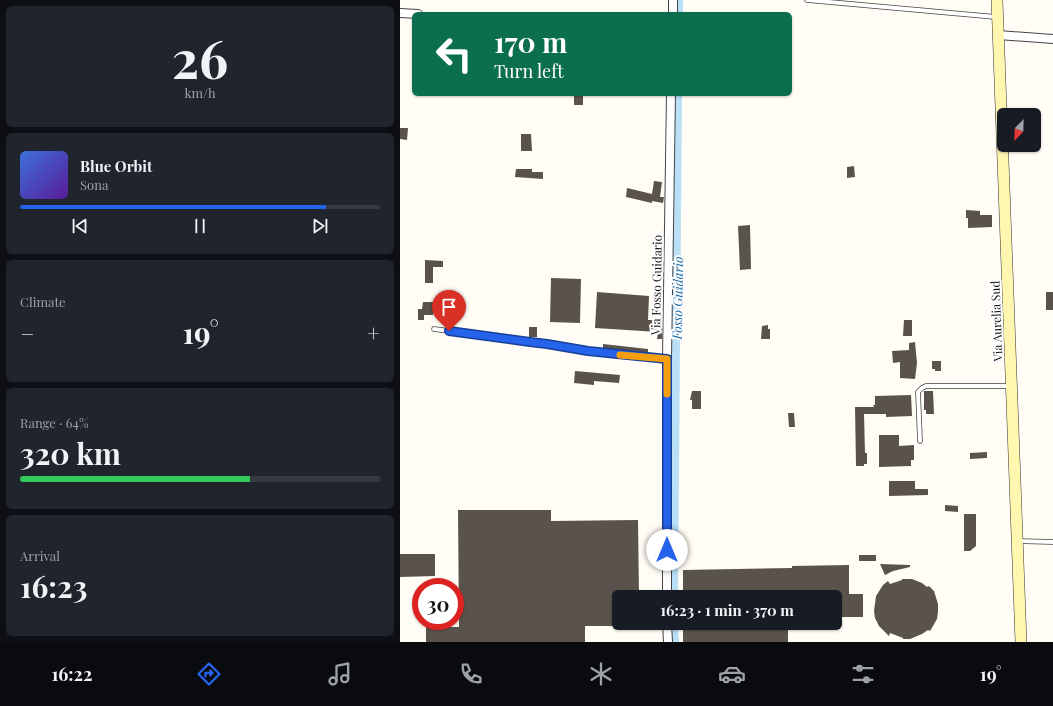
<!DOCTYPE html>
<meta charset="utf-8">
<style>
:root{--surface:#171b24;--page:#20242c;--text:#f1f3f6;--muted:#9ea1a6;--line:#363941;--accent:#2563eb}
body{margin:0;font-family:"Playfair Display",serif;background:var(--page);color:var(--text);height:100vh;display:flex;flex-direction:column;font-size:15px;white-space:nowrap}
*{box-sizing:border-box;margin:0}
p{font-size:13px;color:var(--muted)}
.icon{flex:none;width:22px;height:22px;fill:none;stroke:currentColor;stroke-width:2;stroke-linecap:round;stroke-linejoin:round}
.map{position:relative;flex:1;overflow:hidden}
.drawer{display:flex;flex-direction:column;gap:6px;padding:6px;background:#0d0f14;width:400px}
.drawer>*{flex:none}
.top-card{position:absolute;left:12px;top:12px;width:380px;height:84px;border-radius:6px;box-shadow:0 1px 3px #0004;background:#0b6e4f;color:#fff;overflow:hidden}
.needle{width:26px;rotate:203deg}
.tools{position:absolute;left:597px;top:108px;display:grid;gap:8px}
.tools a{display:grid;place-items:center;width:44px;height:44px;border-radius:6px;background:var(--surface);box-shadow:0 1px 3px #0004;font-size:20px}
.speed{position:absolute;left:12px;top:578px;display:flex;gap:8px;font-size:20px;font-weight:700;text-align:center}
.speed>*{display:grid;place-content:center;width:52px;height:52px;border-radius:50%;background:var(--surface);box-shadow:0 1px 3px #0004;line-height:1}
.speed .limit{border:6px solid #d22;background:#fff;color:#111}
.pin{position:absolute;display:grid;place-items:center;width:34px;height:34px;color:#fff;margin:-41px -17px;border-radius:50% 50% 50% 0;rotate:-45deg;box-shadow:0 0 4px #0007}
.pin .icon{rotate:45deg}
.me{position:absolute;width:44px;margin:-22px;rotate:0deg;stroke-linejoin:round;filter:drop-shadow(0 0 3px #0008)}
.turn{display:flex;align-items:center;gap:14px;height:84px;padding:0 16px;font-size:18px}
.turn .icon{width:52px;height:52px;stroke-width:2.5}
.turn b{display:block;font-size:28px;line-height:34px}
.big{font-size:30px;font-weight:700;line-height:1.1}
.drawer .widget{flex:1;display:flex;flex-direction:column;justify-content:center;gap:6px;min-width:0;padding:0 14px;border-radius:6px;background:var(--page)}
.drawer .dial{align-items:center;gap:0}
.dial b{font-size:52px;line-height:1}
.song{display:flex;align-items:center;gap:12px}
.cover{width:48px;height:48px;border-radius:6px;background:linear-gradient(135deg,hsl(220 70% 55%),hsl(270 70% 35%))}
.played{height:4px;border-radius:2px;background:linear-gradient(90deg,var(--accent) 85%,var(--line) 85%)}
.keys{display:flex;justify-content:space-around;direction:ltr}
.heat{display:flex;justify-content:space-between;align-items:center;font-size:22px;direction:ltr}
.charge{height:6px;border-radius:3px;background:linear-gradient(90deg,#34c759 64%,var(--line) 0)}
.trip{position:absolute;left:212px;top:590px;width:230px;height:40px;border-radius:6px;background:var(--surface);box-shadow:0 1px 3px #0004;font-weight:700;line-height:40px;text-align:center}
.dock{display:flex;height:64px;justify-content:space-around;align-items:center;background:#090b0e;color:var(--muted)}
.dock .icon{width:28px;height:28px}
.dock .selected{color:var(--accent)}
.dock b{font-size:18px;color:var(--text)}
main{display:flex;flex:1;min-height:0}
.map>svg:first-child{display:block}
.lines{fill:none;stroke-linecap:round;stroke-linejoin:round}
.canal{stroke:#b9e0f7;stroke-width:8}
.building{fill:#5a524d}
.service-casing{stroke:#444;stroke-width:5.5}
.minor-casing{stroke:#444;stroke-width:10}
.secondary-casing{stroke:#333;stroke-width:12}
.service{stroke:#fff;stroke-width:4}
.minor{stroke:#fff;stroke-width:8}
.secondary{stroke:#fff6b0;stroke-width:11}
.route-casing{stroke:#184099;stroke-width:10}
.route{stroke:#2563eb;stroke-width:7}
.slow{stroke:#f59e0b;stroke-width:7}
.labels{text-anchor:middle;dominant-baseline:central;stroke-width:4;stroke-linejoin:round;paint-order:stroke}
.street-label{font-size:12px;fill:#111;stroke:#fff}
.water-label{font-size:13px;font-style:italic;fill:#1768a6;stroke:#fff}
</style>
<main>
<section class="drawer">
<div class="widget dial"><b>26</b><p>km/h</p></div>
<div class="widget">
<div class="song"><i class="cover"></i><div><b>Blue Orbit</b><p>Sona</p></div></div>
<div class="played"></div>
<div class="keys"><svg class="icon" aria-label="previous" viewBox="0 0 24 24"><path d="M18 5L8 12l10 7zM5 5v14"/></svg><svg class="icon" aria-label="pause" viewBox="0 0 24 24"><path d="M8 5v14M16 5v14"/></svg><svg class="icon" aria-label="next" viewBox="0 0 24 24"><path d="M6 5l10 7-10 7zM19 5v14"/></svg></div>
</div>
<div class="widget"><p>Climate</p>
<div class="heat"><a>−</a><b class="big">19°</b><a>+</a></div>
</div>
<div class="widget"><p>Range · 64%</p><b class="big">320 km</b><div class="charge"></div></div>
<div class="widget"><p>Arrival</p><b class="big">16:23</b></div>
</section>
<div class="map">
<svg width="653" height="642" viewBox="0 0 653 642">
<rect width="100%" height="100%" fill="#fffdf5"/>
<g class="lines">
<!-- canal -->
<path class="canal" d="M279,14v-14
M274,597l4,-503
M274,623l1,19"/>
</g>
<!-- building -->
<path class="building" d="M174,94h9v11h-9z
M0,128h8l-1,12 -7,-1z
M121,134h10l1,17h-11z
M454,166l1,11 -8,1v-11z
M116,169h16v3h11v7l-28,-2z
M254,181l8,1 -2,15h4l-1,6 -11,-2v2l-26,-6 1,-9 25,6z
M566,210l14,1v4h12v12l-24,1v-10h-2z
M350,225l1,44 -11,1 -2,-44z
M25,260l18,1v6h-10v16h-8z
M151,278l30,1 -1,44 -30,-1z
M197,292l52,4 -1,24h14v19h-5l1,-7 -63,-4z
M646,292h7v18h-7z
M23,302h10v13h-9v5h-6v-11h4z
M504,320h8v16h-9z
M368,325v4h2v10h-9l1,-13z
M129,327h8v10h-8z
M515,342l2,21 -2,16 -15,-1v-16l-7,1 -1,-12 17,-1v-7z
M203,344l45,5v5l-45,-5z
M532,361h9v10h-6v-2h-3z
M175,371l45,4 -1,8 -25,-2v4l-20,-2z
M292,391h9v18h-9v-9h-2z
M524,391h9l1,23h-8v-4h-2z
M511,395l1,21 -26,1v-3h-22l1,39h2v11h-3v2h-8l-1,-59h19l-1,-2h2v-9z
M388,413h6l1,14h-6z
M479,435h20v11l15,-1v15h-3v6l-32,1z
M587,452v6l-17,1v-6z
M489,481h26v8h13v6l-39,1z
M545,505l13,1v6l-13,-1z
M58,510h93v11l87,-1 1,77h-20v29h-34v16h-159v-15h33z
M564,514h12v32l-6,5h-6z
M0,554h35v22l-35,1z
M459,555h17v6h-17z
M480,564l30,1v2l-17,4 -8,4z
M449,565v29h14v23h-28v-20h-152v-27l109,-2v-2z
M502,579h10l10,4 5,4 2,-1 5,5 4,13v8l-1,7 -7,12 -2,-1 -6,4 -12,5h-7v-1l-13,-5 -1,3 -10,-10 -4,-8 -1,-7 2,-15 7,-11 5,-4 2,3 12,-4z
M283,623h105v19h-105z"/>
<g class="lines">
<defs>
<path id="service" d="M407,0l189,17
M34,329l96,13 17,2 41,7 79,8
M520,441l-2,-49 4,-4 4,-2h85
M617,541l36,1"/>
<path id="minor" d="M0,13l18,1
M273,14v-14
M598,35l55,4
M267,597v-238l4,-265
M267,623l1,19"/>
<path id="secondary" d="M597,0l24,642"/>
</defs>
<!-- service casing -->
<use href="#service" class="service-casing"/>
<!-- minor casing -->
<use href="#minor" class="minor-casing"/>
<!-- secondary casing -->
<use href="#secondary" class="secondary-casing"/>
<!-- service -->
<use href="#service" class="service"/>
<!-- minor -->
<use href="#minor" class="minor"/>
<!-- secondary -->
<use href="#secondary" class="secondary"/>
</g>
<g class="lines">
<defs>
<path id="route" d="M49,331l81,11 17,2 41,7 79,8v191"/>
</defs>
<!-- route casing -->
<use href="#route" class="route-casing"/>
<!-- route -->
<use href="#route" class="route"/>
<!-- slow -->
<path class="slow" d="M220,355l47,4v35"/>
</g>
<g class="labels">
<!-- street labels -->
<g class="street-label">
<text transform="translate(256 285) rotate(-89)">Via Fosso Guidario</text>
<text transform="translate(596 321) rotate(-92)">Via Aurelia Sud</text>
</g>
<!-- water labels -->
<g class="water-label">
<text transform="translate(277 298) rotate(-89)">Fosso Guidario</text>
</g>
</g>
</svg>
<div class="tools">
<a><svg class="needle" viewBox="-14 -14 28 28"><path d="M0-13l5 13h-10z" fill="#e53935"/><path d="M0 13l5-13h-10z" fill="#9ea1a6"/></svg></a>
</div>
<div class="speed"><div class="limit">30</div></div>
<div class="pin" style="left:49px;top:331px;background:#d93025"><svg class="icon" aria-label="arrive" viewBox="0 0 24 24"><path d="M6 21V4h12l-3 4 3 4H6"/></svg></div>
<svg class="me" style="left:267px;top:550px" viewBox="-20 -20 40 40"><circle r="19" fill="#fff"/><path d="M0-13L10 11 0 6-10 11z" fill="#2563eb"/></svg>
<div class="trip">16:23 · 1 min · 370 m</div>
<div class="top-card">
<div class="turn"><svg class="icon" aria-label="left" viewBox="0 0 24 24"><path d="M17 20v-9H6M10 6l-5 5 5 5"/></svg><div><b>170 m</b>Turn left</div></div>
</div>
</div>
</main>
<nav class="dock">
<b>16:22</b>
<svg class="icon selected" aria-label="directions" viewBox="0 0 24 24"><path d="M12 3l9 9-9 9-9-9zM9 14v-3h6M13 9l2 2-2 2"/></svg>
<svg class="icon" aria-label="music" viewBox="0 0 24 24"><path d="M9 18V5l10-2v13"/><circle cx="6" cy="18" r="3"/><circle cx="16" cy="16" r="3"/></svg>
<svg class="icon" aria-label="phone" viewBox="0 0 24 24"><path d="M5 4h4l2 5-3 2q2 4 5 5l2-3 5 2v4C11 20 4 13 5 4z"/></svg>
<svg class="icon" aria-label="climate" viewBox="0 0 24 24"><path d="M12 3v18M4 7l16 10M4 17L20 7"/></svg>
<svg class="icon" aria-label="car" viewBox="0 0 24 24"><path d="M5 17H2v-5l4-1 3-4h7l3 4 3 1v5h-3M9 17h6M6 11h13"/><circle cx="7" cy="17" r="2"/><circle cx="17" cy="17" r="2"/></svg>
<svg class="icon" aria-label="filters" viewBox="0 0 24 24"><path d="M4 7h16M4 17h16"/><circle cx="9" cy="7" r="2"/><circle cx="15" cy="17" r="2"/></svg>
<b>19°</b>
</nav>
